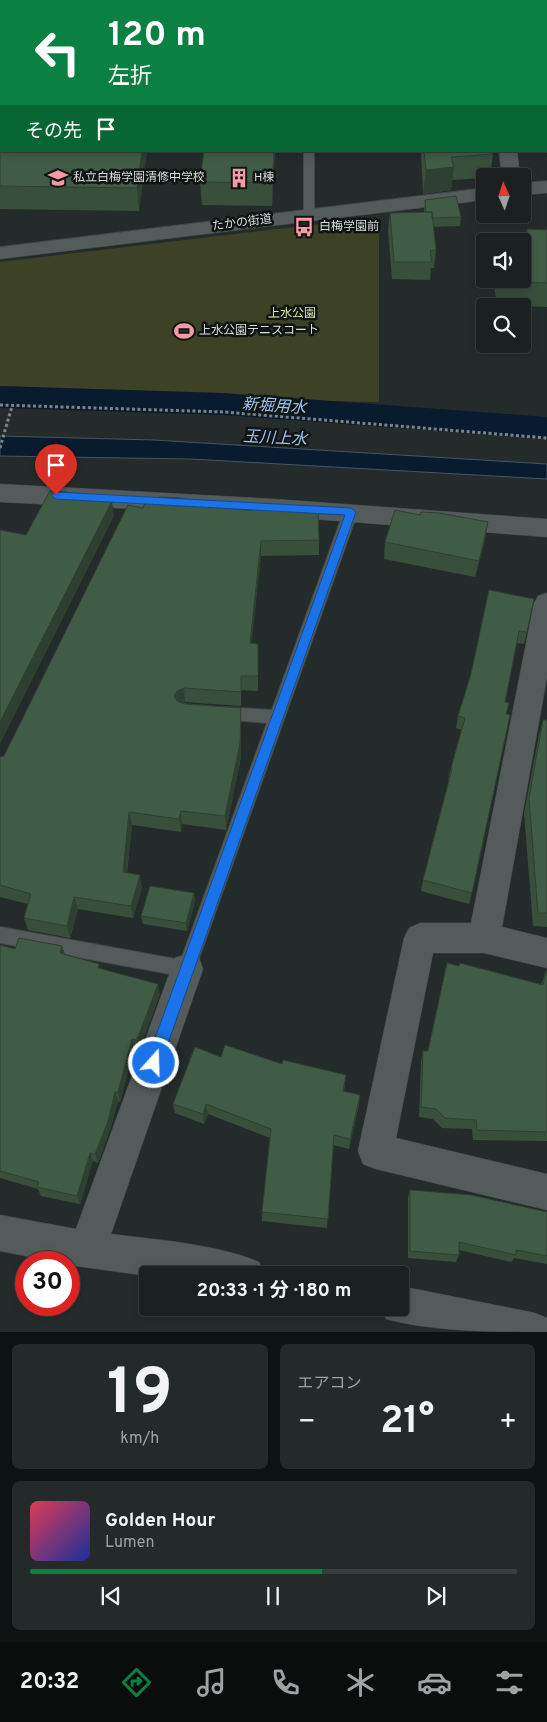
<!DOCTYPE html>
<html lang="ja">
<meta charset="utf-8">
<style>
:root{--surface:#1b2120;--page:#242929;--text:#f1f3f6;--muted:#a0a3a5;--line:#393e3e;--accent:#0b8043}
body{margin:0;font-family:Overpass,"Noto Sans JP",sans-serif;background:var(--page);color:var(--text);height:100vh;display:flex;flex-direction:column;font-size:19px;white-space:nowrap}
*{box-sizing:border-box;margin:0}
p{font-size:16px;color:var(--muted)}
.icon{flex:none;width:28px;height:28px;fill:none;stroke:currentColor;stroke-width:2;stroke-linecap:round;stroke-linejoin:round}
.map{position:relative;height:1332px;overflow:hidden}
.sheet{display:flex;flex-direction:column;gap:12px;padding:12px;background:#0f1212;flex:1}
.sheet>*{flex:none}
.guide{position:absolute;left:0px;top:0px;width:548px;height:152px;box-shadow:0 2px 8px #0003,0 0 0 1px var(--line);background:#0b8043;color:#fff;overflow:hidden}
.needle{width:32px;rotate:357deg}
.buttons{position:absolute;left:476px;top:168px;display:grid;gap:10px}
.buttons a{display:grid;place-items:center;width:55px;height:55px;border-radius:5px;background:var(--surface);box-shadow:0 2px 8px #0003,0 0 0 1px var(--line);font-size:25px}
.speed{position:absolute;left:15px;top:1251px;display:flex;gap:10px;font-size:25px;font-weight:700;text-align:center}
.speed>*{display:grid;place-content:center;width:65px;height:65px;border-radius:50%;background:var(--surface);box-shadow:0 2px 8px #0003,0 0 0 1px var(--line);line-height:1}
.speed .limit{border:8px solid #d22;background:#fff;color:#111}
.pin{position:absolute;display:grid;place-items:center;width:42px;height:42px;color:#fff;margin:-51px -21px;border-radius:50% 50% 50% 0;rotate:-45deg;box-shadow:0 0 5px #0007}
.pin .icon{rotate:45deg}
.me{position:absolute;width:55px;margin:-28px;rotate:20deg;stroke-linejoin:round;filter:drop-shadow(0 0 4px #0008)}
.turn{display:flex;align-items:center;gap:18px;height:105px;padding:0 25px;font-size:22px}
.turn .icon{width:65px;height:65px;stroke-width:2.5}
.turn b{display:block;font-size:35px;line-height:42px}
.then{display:flex;align-items:center;height:48px;padding:0 25px;background:#0003;gap:10px;font-size:19px}
.big{font-size:38px;font-weight:700;line-height:1.1}
.sheet .tile{flex:1;display:flex;flex-direction:column;justify-content:center;gap:8px;min-width:0;padding:0 18px;border-radius:8px;background:var(--page)}
.sheet .dial{align-items:center;gap:0}
.dial b{font-size:65px;line-height:1}
.song{display:flex;align-items:center;gap:15px}
.cover{width:60px;height:60px;border-radius:8px;background:linear-gradient(135deg,hsl(350 70% 55%),hsl(230 70% 35%))}
.played{height:5px;border-radius:2px;background:linear-gradient(90deg,var(--accent) 60%,var(--line) 60%)}
.keys{display:flex;justify-content:space-around;direction:ltr}
.heat{display:flex;justify-content:space-between;align-items:center;font-size:28px;direction:ltr}
.sheet .tiles{flex:1;display:grid;gap:12px;grid-template-columns:1fr 1fr}
.tile:last-child{grid-column:span 2}
.trip{position:absolute;left:139px;top:1266px;width:270px;height:50px;border-radius:5px;background:var(--surface);box-shadow:0 2px 8px #0003,0 0 0 1px var(--line);font-weight:700;line-height:50px;text-align:center}
.tabs{display:flex;height:80px;justify-content:space-around;align-items:center;background:#0b0d0d;color:var(--muted)}
.tabs .icon{width:35px;height:35px}
.tabs .on{color:var(--accent)}
.tabs b{font-size:22px;color:var(--text)}
.map>svg:first-child{display:block}
.green{fill:#3d4125}
.water{fill:#081b2f;stroke:#465563}
.lines{fill:none;stroke-linecap:round;stroke-linejoin:round}
.canal{fill:#081b2f;fill-rule:evenodd}
.service-casing{stroke:#424848;stroke-width:2}
.minor-casing{stroke:#424848;stroke-width:1}
.tertiary-casing{stroke:#424848;stroke-width:1}
.path{stroke:#7d8483;stroke-width:3;stroke-dasharray:3 2.5;stroke-linecap:butt}
.service{fill:#535c5a;fill-rule:evenodd}
.minor{fill:#535c5a;fill-rule:evenodd}
.tertiary{fill:#535c5a;fill-rule:evenodd}
.wall{fill:#384f3c}
.shaded-wall{fill:#2e4031}
.building{fill:#415c46;stroke:#2e4031}
.route{fill:#1a73e8;stroke:#114b97}
.labels{text-anchor:middle;dominant-baseline:central;stroke-width:5;stroke-linejoin:round;paint-order:stroke}
.far-poi-label{font-size:12px;fill:#d8dddd;stroke:#101413;text-anchor:start}
.far-street-label{font-size:12px;fill:#d8dddd;stroke:#101413}
.far-park-label{font-size:12px;fill:#dfe9ae;stroke:#101413}
.water-label{font-size:16px;font-style:italic;fill:#9cc3f0;stroke:#101413}
</style>
<div class="map">
<svg width="547" height="1332" viewBox="0 0 547 1332">
<rect width="100%" height="100%" fill="#242c2b"/>
<!-- green -->
<path class="green" d="M379,217v185l-379,-7v-133z"/>
<!-- water -->
<path class="water" d="M0,436l154,4 393,24v15l-356,-20 -191,-3z"/>
<g class="lines">
<!-- canal -->
<path class="canal" d="M0,386l224,7 323,24v22l-323,-24 -224,-7z"/>
<defs>
<path id="service" d="M306,0h8v1h-8z
M304,151h10v64l-5,3 -5,-3z
M351,506l5,2 2,3 -165,464 -6,2 -187,-34v-16l181,33 86,-237 -45,-4 -5,-2 -3,-4 3,-4 5,-2 50,3 72,-199 2,-3z"/>
<path id="minor" d="M499,151h18l3,25h-18z
M0,484l274,15 273,20v18l-273,-21 -274,-14z
M547,593v84l-45,250 45,11v30l-63,-15h-51l-37,185 151,36v36l-171,-41 -13,-5 -5,-13 46,-213 5,-10 11,-5h51l63,-320 4,-7z
M187,954l12,4 4,11 -92,265c47,6 105,10 148,28l6,13 -117,1 -79,-11v-3h-13l-56,-11v-36l76,14 95,-260 4,-11z
M400,1286l135,27 12,5v14c-53,0 -111,0 -161,-13l-4,-11h18z"/>
<path id="tertiary" d="M547,181v12l-25,2v-12z
M485,188v12l-485,59v-12z"/>
</defs>
<!-- service casing -->
<use href="#service" class="service-casing"/>
<!-- minor casing -->
<use href="#minor" class="minor-casing"/>
<!-- tertiary casing -->
<use href="#tertiary" class="tertiary-casing"/>
<!-- path -->
<path class="path" d="M0,405l224,7 323,26
M0,448l12,-42"/>
<!-- service -->
<use href="#service" class="service"/>
<!-- minor -->
<use href="#minor" class="minor"/>
<!-- tertiary -->
<use href="#tertiary" class="tertiary"/>
</g>
<!-- wall -->
<path class="wall" d="M0,0l1,151h146l-8,60 -139,-2z
M338,0h209v153h-28l-1,-2h28v-150h-208z
M204,151h71l-3,55 -70,-1 -2,-23z
M414,151h84l-1,2h-4v1l-3,22h-5v2l-33,2 -1,10 -28,4 -2,-42z
M425,200l36,17 -1,9 -27,1 3,23 -2,18h-3l-1,12 -38,-1 -4,-49 2,-17 34,-1z
M527,229l20,1v77l-50,-2 -4,-26h29v-38h-28v-2h31z
M156,501l87,9 48,1 28,29v15l-58,1 -10,87 7,1v47l-17,-1v16l-56,-4 -2,1 58,5v49l-15,73 -44,-6 -1,8 -49,-7 -5,48 15,15 -9,30 -55,-9 -8,29 -42,-8 -4,-12 4,-14 -28,-7v-140l4,-1 139,-248z
M420,515l68,7 -3,18 -10,37 -91,-18 1,-17z
M489,590l38,42 -3,12 -8,-1 -11,59 -33,191 -3,11 -48,-13 2,-11 26,-100h-1l3,-12 11,-38 -6,-2 2,-12 13,-42z
M543,720h4v207l-14,-1 -9,-113 15,-78z
M194,893l1,8 -8,30 -44,-7 -2,-8z
M0,945l15,4 47,-3 3,8 35,14 60,26 -21,56 -5,-1 -14,53 -2,-1 -8,29 -12,33 -5,-2 -13,43 -39,-8 -3,-7 -38,-11z
M459,966l82,19 5,-14h1v170l-74,-1 -1,-11 -30,-1 -9,-9 -14,-2 2,-56 2,-10h4z
M221,1057l124,28 -1,6 15,14 -10,44 -16,-4 -6,83 -65,-7v-9l8,-74 -62,-24 -4,10 -29,-11 -2,-9z
M410,1190l137,22v52l-33,-6 -3,4 -52,-12v5l-3,7 -48,-4v-60z"/>
<!-- shaded-wall -->
<path class="shaded-wall" d="M142,151h5l-8,60 -2,-23z
M274,151h1l-3,55v-23z
M454,167l-3,23 -28,4 3,-24z
M112,501l2,15 -114,228v-22z
M488,522l-3,18 -10,37 4,-16z
M261,541v15l-11,102v-15z
M184,688l1,14 -7,3 -4,-9 3,-5z
M241,708v49l-15,73 -1,-14z
M181,811l1,13 -1,8 -2,-13z
M129,812l3,13 -7,60 -2,-13z
M140,875l2,13 -9,30 -2,-12z
M194,893l1,8 -8,30 -1,-8z
M74,897l4,12 -8,29 -3,-12z
M62,946l3,11 -5,-4z
M158,984l2,10 -21,56 -2,-10z
M132,1039l2,10 -14,53 -2,-10z
M115,1092l3,9 -8,29 -12,33 -3,-9z
M360,1095l-1,10 -10,44 1,-10z
M206,1104l2,10 -4,10 -1,-10z
M90,1153l3,8 -13,43 -3,-8z"/>
<!-- building -->
<path class="building" d="M0,0h117v1h-116v150h141l-5,37 -137,-2z
M235,0h43v1h-43z
M339,0h208v130h-1v-129h-207z
M204,151h70l-2,32 -72,-1z
M424,151h68l1,3 -42,3 3,10 -28,3z
M456,196l5,21 -29,1v-6h-6l-1,-12z
M432,212l4,38 -6,1 2,11h-38l-4,-49z
M527,229l20,1v53l-46,-2 -1,-2h22v-38h-27l-1,-2h34z
M50,491l16,1 46,9 -112,221v-192l26,5z
M159,497l21,1 63,12 48,-1v2h27l1,29 -58,1 -11,102 8,1v32h-17v16l-57,-4 -7,3 -3,5 3,5 7,3 57,4 -1,35 -15,73 -44,-5 -2,8 -50,-7 -6,60 17,3 -9,31 -57,-9 -7,29 -43,-8 7,-24 -31,-9v-128l4,-1 124,-251 15,3 4,-9 9,2z
M395,510l25,5 1,-3 19,1 48,9 -9,39 -94,-19z
M489,590l45,9 -7,33 -8,-1 -14,71 4,1 -3,11 4,1 -38,178 -49,-13 29,-111 -1,-1 14,-50 -7,-2 13,-42z
M543,720h4v193h-9l-9,-115z
M150,886l44,7 -8,30 -45,-7z
M19,938l43,8 -2,7 39,11 -1,4 60,16 -21,56 -5,-1 -14,53h-3l-7,29 -13,33 -5,-1 -13,43 -40,-9 2,-5 -39,-11v-226l15,4z
M447,963l12,3 1,-3 83,22 3,-14h1v161l-70,-2 -1,-10 -31,-2 -9,-9 -15,-2 2,-56h5z
M225,1045l57,19 1,-4 63,15 -3,16 17,4 -10,44 -16,-4 -6,84 -66,-7 9,-83 -65,-25 -3,10 -30,-10 22,-57 26,10z
M410,1190l61,5 76,17v44l-31,-6v5l-57,-13v13l-49,-4z"/>
<!-- route -->
<path class="route" d="M56,492l295,16 5,4 -195,551 -3,5 -4,2 -5,-2 -3,-5 199,-548 -289,-16 -5,-4z"/>
<!-- icons -->
<defs>
<symbol id="school-bare" viewBox="-9 -9 18 18"><path d="M0-5L7-2L0 1L-7-2ZM-4 1L0 2.5L4 1V4Q0 6-4 4Z" fill="#f49aa3" stroke="#101413" stroke-width="2.5" paint-order="stroke"/></symbol>
<symbol id="building-bare" viewBox="-9 -9 18 18"><path d="M-4-6H4V6H1V3H-1V6H-4ZM-2.5-4.3h1.7v1.8h-1.7ZM.8-4.3h1.7v1.8H.8ZM-2.5-1h1.7V.8h-1.7ZM.8-1h1.7V.8H.8Z" fill="#f49aa3" stroke="#101413" stroke-width="2.5" paint-order="stroke"/></symbol>
<symbol id="bus-bare" viewBox="-9 -9 18 18"><path d="M-5-6H5V4H4V6H2V4H-2V6H-4V4H-5ZM-3.5-4V0h7V-4ZM-3.5 1.2v1.5H-2V1.2ZM2 1.2v1.5H3.5V1.2Z" fill="#f49aa3" stroke="#101413" stroke-width="2.5" paint-order="stroke"/></symbol>
<symbol id="stadium-bare" viewBox="-9 -9 18 18"><path d="M0-5a6.5 5 0 1 0 0 10a6.5 5 0 1 0 0-10ZM-3.5-1.8h7v3.6h-7Z" fill="#f49aa3" stroke="#101413" stroke-width="2.5" paint-order="stroke"/></symbol>
</defs>
<g fill-rule="evenodd">
<use href="#school-bare" x="44" y="164" width="28" height="28"/>
<use href="#building-bare" x="225" y="164" width="28" height="28"/>
<use href="#bus-bare" x="290" y="213" width="28" height="28"/>
<use href="#stadium-bare" x="170" y="317" width="28" height="28"/>
</g>
<g class="labels">
<!-- far-poi labels -->
<g class="far-poi-label">
<text x="73" y="178">私立白梅学園清修中学校</text>
<text x="254" y="178">H棟</text>
<text x="319" y="227">白梅学園前</text>
<text x="199" y="331">上水公園テニスコート</text>
</g>
<!-- far-street labels -->
<g class="far-street-label">
<text transform="translate(242 223) rotate(-7)">たかの街道</text>
</g>
<!-- far-park labels -->
<g class="far-park-label">
<text x="292" y="314">上水公園</text>
</g>
<!-- water labels -->
<g class="water-label">
<text transform="translate(274 407) rotate(4)">新堀用水</text>
<text transform="translate(275 439) rotate(3)">玉川上水</text>
</g>
</g>
</svg>
<div class="buttons">
<a><svg class="needle" viewBox="-14 -14 28 28"><path d="M0-13l5 13h-10z" fill="#e53935"/><path d="M0 13l5-13h-10z" fill="#a0a3a5"/></svg></a>
<a><svg class="icon" aria-label="sound" viewBox="0 0 24 24"><path d="M4 9h4l5-4v14l-5-4H4zM17 9q2 3 0 6"/></svg></a>
<a><svg class="icon" aria-label="search" viewBox="0 0 24 24"><circle cx="10" cy="10" r="6"/><path d="M15 15l6 6"/></svg></a>
</div>
<div class="speed"><div class="limit">30</div></div>
<div class="pin" style="left:56px;top:495px;background:#d93025"><svg class="icon" aria-label="arrive" viewBox="0 0 24 24"><path d="M6 21V4h12l-3 4 3 4H6"/></svg></div>
<svg class="me" style="left:154px;top:1063px" viewBox="-20 -20 40 40"><circle r="17" fill="#1a73e8" stroke="#fff" stroke-width="3"/><path d="M0-11L8 9 0 5-8 9z" fill="#fff"/></svg>
<div class="trip">20:33 · 1 分 · 180 m</div>
<div class="guide">
<div class="turn"><svg class="icon" aria-label="left" viewBox="0 0 24 24"><path d="M17 20v-9H6M10 6l-5 5 5 5"/></svg><div><b>120 m</b>左折</div></div>
<div class="then">その先<svg class="icon" aria-label="arrive" viewBox="0 0 24 24"><path d="M6 21V4h12l-3 4 3 4H6"/></svg></div>
</div>
</div>
<section class="sheet">
<div class="tiles">
<div class="tile dial"><b>19</b><p>km/h</p></div>
<div class="tile"><p>エアコン</p>
<div class="heat"><a>−</a><b class="big">21°</b><a>+</a></div>
</div>
<div class="tile">
<div class="song"><i class="cover"></i><div><b>Golden Hour</b><p>Lumen</p></div></div>
<div class="played"></div>
<div class="keys"><svg class="icon" aria-label="previous" viewBox="0 0 24 24"><path d="M18 5L8 12l10 7zM5 5v14"/></svg><svg class="icon" aria-label="pause" viewBox="0 0 24 24"><path d="M8 5v14M16 5v14"/></svg><svg class="icon" aria-label="next" viewBox="0 0 24 24"><path d="M6 5l10 7-10 7zM19 5v14"/></svg></div>
</div>
</div>
</section>
<nav class="tabs">
<b>20:32</b>
<svg class="icon on" aria-label="directions" viewBox="0 0 24 24"><path d="M12 3l9 9-9 9-9-9zM9 14v-3h6M13 9l2 2-2 2"/></svg>
<svg class="icon" aria-label="music" viewBox="0 0 24 24"><path d="M9 18V5l10-2v13"/><circle cx="6" cy="18" r="3"/><circle cx="16" cy="16" r="3"/></svg>
<svg class="icon" aria-label="phone" viewBox="0 0 24 24"><path d="M5 4h4l2 5-3 2q2 4 5 5l2-3 5 2v4C11 20 4 13 5 4z"/></svg>
<svg class="icon" aria-label="climate" viewBox="0 0 24 24"><path d="M12 3v18M4 7l16 10M4 17L20 7"/></svg>
<svg class="icon" aria-label="car" viewBox="0 0 24 24"><path d="M5 17H2v-5l4-1 3-4h7l3 4 3 1v5h-3M9 17h6M6 11h13"/><circle cx="7" cy="17" r="2"/><circle cx="17" cy="17" r="2"/></svg>
<svg class="icon" aria-label="filters" viewBox="0 0 24 24"><path d="M4 7h16M4 17h16"/><circle cx="9" cy="7" r="2"/><circle cx="15" cy="17" r="2"/></svg>
</nav>
